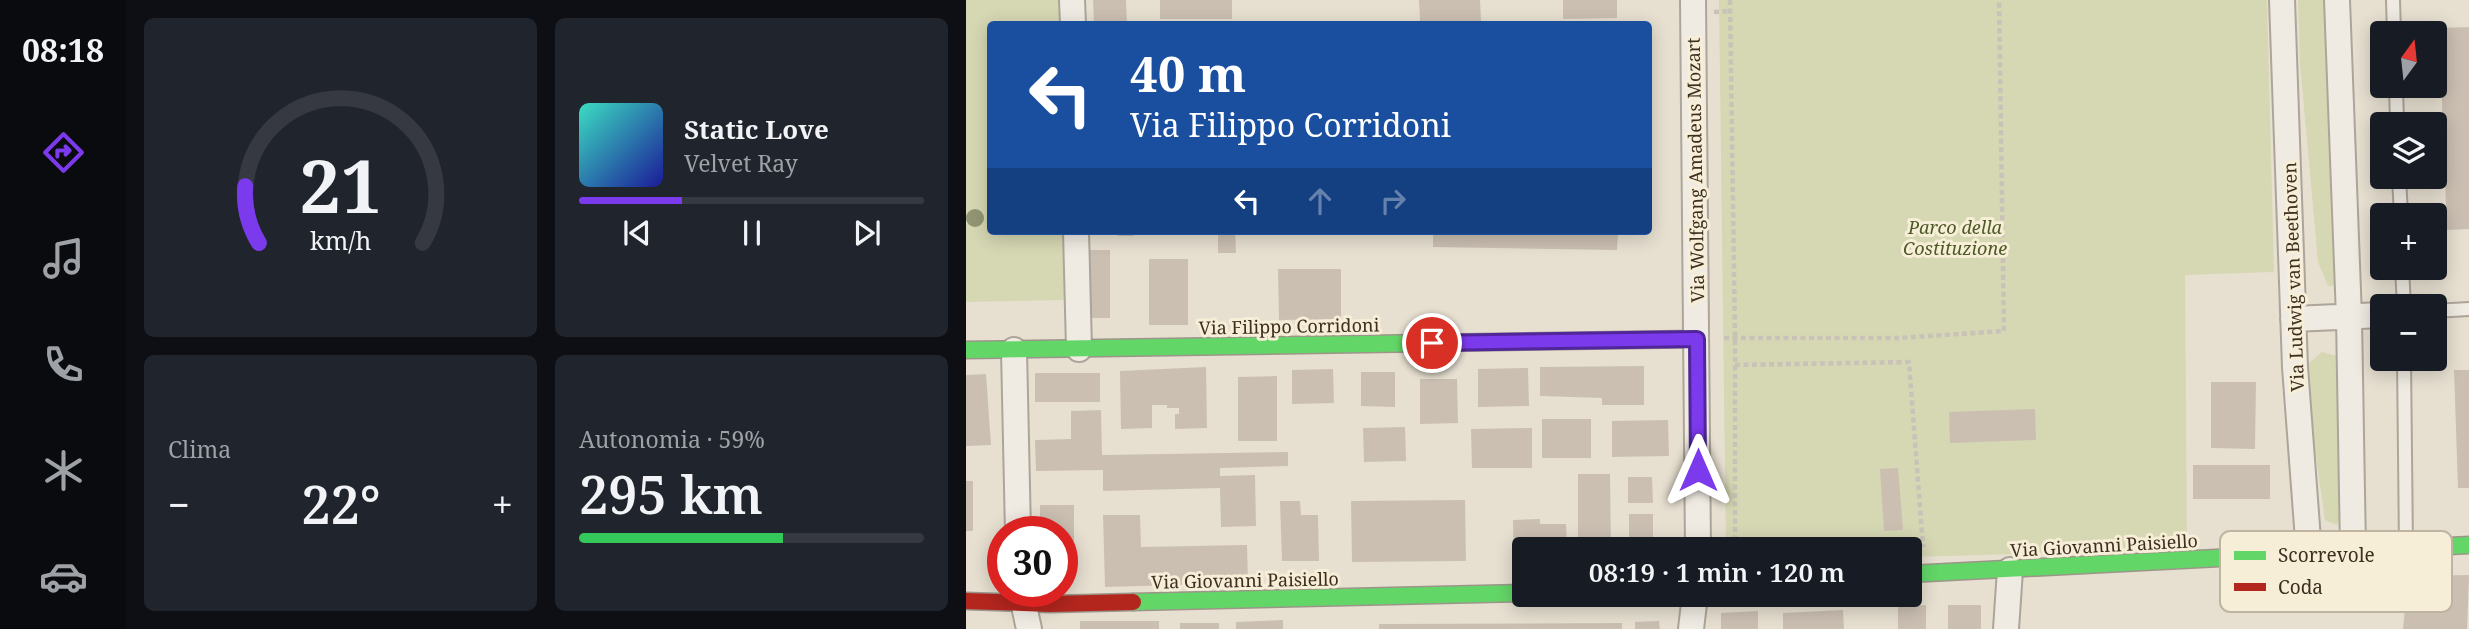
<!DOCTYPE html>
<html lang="it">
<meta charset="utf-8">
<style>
:root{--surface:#171b24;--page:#20242c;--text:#f1f3f6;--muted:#9ea1a6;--line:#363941;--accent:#7c3aed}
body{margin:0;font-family:"Noto Serif",serif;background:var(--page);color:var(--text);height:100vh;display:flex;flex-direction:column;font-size:26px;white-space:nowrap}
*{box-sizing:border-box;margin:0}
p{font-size:23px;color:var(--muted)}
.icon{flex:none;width:38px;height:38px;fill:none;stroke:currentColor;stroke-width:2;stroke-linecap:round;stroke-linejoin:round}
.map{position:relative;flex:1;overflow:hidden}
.sheet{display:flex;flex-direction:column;gap:18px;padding:18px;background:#0d0f14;width:840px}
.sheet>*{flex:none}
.guide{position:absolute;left:21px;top:21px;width:665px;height:214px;border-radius:7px;box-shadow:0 4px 18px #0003;background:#1a4fa0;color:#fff;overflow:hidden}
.needle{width:46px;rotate:15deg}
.controls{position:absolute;left:1404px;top:21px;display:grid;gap:14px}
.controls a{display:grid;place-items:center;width:77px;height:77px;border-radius:7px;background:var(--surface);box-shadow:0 4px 18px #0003;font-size:35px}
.speed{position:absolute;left:21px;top:516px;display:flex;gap:14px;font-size:35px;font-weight:700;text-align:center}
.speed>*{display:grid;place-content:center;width:91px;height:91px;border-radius:50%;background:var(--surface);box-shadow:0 4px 18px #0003;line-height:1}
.speed .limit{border:10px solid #d22;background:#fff;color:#111}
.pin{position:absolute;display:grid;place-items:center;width:60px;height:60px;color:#fff;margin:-30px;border:4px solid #fff;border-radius:50%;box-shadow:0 2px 7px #0007}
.me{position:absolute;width:77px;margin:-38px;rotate:0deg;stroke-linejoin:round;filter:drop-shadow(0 0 5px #0008)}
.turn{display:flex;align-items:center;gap:24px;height:147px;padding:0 28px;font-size:32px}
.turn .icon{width:91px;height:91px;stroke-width:2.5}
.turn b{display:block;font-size:49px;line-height:60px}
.lanes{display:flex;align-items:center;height:66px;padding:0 28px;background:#0003;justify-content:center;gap:35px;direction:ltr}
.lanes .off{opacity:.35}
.big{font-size:52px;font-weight:600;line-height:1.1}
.sheet .widget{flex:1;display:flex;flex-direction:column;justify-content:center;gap:10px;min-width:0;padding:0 24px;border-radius:10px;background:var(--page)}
.sheet .dial{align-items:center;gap:0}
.dial svg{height:182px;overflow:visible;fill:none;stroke:var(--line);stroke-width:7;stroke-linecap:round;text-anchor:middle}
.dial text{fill:var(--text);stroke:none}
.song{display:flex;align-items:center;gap:21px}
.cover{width:84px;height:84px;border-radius:10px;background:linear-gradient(135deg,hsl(170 70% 55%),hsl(240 70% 35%))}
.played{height:7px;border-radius:4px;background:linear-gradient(90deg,var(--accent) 30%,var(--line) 30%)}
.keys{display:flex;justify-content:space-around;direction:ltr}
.heat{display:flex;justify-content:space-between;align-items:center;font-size:38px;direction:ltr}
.charge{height:10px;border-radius:5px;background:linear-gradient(90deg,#34c759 59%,var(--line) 0)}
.sheet .tiles{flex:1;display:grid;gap:18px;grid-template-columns:repeat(2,1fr)}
.trip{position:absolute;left:546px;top:537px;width:410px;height:70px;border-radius:7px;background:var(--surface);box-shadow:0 4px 18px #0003;font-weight:600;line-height:70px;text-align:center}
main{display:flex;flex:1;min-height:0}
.tab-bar{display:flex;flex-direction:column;width:126px;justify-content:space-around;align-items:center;background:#090b0e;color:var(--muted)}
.tab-bar .icon{width:49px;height:49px}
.tab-bar .on{color:var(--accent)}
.tab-bar b{font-size:32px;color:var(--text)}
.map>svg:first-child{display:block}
.green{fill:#d6d7b3}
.building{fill:#cbbfb2}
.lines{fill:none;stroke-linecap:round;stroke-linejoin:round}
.lane-casing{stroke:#ada599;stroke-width:16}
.street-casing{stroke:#ada599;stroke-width:28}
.fast-casing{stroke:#9c958a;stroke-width:19}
.jam-casing{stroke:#9c958a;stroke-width:19}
.path{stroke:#c8c2b9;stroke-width:4.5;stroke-dasharray:5 3.5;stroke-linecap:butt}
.lane{stroke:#efebe3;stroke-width:12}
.street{stroke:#efebe3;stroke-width:24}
.fast{stroke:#63d668;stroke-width:16}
.jam{stroke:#b3261e;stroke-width:16}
.tree{fill:#929673}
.route-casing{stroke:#51269a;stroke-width:18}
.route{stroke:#7c3aed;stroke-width:12}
.labels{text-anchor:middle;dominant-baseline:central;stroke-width:6;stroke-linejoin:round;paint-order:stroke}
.street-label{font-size:18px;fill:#3d2e20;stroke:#f7eed8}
.park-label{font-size:18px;font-style:italic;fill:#4d5a26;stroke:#f7eed8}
.key{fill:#f7eed8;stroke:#bfb4a1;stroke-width:2}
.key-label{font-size:19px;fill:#3d2e20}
</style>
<main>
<nav class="tab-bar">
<b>08:18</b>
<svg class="icon on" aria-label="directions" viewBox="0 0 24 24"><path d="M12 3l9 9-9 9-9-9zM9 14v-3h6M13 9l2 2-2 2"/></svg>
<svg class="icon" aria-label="music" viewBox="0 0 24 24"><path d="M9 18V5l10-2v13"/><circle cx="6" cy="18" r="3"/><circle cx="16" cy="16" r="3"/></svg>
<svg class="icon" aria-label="phone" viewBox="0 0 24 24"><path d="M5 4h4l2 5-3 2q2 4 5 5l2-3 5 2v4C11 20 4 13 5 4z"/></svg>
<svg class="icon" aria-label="climate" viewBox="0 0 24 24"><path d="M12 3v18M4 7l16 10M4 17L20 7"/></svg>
<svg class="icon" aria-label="car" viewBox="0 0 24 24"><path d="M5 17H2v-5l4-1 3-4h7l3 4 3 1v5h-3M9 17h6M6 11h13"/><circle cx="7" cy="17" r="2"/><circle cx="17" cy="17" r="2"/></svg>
</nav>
<section class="sheet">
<div class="tiles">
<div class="widget dial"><svg viewBox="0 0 100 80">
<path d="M14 69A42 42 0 1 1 86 69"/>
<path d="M14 69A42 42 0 0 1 8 44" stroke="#7c3aed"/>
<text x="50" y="56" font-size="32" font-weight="700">21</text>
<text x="50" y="72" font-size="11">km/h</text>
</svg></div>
<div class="widget">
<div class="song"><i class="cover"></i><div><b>Static Love</b><p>Velvet Ray</p></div></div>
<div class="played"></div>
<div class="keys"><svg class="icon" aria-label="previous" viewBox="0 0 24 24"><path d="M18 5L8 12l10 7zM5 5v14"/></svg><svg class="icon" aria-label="pause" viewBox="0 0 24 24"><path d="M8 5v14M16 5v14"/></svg><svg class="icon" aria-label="next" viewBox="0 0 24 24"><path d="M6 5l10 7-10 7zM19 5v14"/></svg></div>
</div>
<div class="widget"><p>Clima</p>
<div class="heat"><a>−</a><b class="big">22°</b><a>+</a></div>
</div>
<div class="widget"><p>Autonomia · 59%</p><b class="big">295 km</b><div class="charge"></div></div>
</div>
</section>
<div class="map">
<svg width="1503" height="629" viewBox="0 0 1503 629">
<rect width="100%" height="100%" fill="#e7e0d1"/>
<!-- green -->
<path class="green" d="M0,0h93l1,24h-70v207h73l1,69 -98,2z
M753,0h548l7,272 -89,3 2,274 -278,8v-7l-183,-1z
M1332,0h27l11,285 -8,1 -10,-24 -18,-199z
M1356,352l15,4 4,14 1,144 -5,11 -12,-5 -19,-134 3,-23z"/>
<!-- building -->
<path class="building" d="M127,0h33l1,24h-33z
M194,0h72v19h-72z
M453,0h61l1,21h-61z
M597,0h54v18l-54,1z
M1503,27v202l-22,1 -8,-202z
M152,231h16v5h-16z
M252,231h17l1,22h-18z
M467,231h185l-1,19 -184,-3z
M120,250h24v68h-24z
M183,259h39v66h-39z
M312,269h63v50l-62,1z
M678,366v39h-42v-7l-62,-2v-29z
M240,367l1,61 -32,1v-15h4v-6h-12v-3h-15v23l-31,1 -1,-58z
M562,368l1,38 -51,1v-38z
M367,369l1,34 -42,1v-34z
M1488,370h15v118h-11z
M395,372h34v35l-34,-1z
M69,373h65v29h-65z
M20,374l5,71 -25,1v-71z
M311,376v65h-39v-64z
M454,379h37l1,44 -38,1z
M1245,382h45l-1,67 -44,-1z
M1069,409l1,31 -86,3 -1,-31z
M135,410l1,45 186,-3v14l-68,2v8l35,-1 1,51 -35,1 -1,-39 -117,3v-21l-67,1 -1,-31 36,-1v-28z
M576,419h49v39h-49z
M702,420l1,36 -57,1v-36z
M439,427l1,34 -42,1 -1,-34z
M566,428v40h-60l-1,-39z
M1227,465h77v34h-77z
M932,468l5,62 -19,1 -4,-62z
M612,474h32l1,76h-33z
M662,477h24l1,26h-25z
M0,481h7v50h-7z
M499,500l1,61 -114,1 -1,-61z
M314,501h20l1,14h17l1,46h-37z
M74,505h34v55h-12v-28h-22z
M663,514h24v36h-24z
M137,515h37l1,32 106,-2 1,38 -143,4z
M574,519v5h26l1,26h-43v27h-10l-1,-57z
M1503,575l-2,54h-64l5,-53z
M960,605v24h-28v-23z
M982,605h33v24h-33z
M877,610l1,19h-61v-16z
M792,611v18h-37v-16z
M317,620v9h-47v-7z
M114,621h79v8h-79z
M693,621l1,8h-25v-7z
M214,623h39v6h-39z
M656,623v6h-243v-5z"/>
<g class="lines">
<defs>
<path id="lane" d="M1427,0l1,33
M1430,86l1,38
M1433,177l2,38
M1436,268l2,38
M1468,311l35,-2
M1438,359l2,188"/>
<path id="street" d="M106,0l1,24
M727,0l5,550
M1316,0l13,367 14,186
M1371,0l12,317 4,233
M110,231l3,118
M1327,319l89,-4
M48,350l4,182
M55,592l8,37
M725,629l4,-34
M1040,629l4,-59"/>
<path id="fast" d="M0,350l731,-11
M943,574l560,-29
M167,602l391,-9"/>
<path id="jam" d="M0,601l84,3 83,-2"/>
</defs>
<!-- lane casing -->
<use href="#lane" class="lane-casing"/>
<!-- street casing -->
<use href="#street" class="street-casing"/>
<!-- fast casing -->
<use href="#fast" class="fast-casing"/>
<!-- jam casing -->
<use href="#jam" class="jam-casing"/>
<!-- path -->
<path class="path" d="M764,0l5,338v212
M748,12l16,-1
M758,338h174l106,-7 -5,-331
M769,365l174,-3 14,185"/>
<!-- lane -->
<use href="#lane" class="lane"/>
<!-- street -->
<use href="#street" class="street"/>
<!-- fast -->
<use href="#fast" class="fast"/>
<!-- jam -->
<use href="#jam" class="jam"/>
</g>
<!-- trees -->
<circle class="tree" cx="9" cy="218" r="9"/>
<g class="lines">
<defs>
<path id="route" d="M466,343l265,-4 1,131"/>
</defs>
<!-- route casing -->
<use href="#route" class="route-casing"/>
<!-- route -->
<use href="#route" class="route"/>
</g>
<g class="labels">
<!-- street labels -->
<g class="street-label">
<text transform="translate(729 170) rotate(-91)">Via Wolfgang Amadeus Mozart</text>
<text transform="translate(1327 277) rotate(-92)">Via Ludwig van Beethoven</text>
<text transform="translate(323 326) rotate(-1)">Via Filippo Corridoni</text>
<text transform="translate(1138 545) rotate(-3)">Via Giovanni Paisiello</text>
<text transform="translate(279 580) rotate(-1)">Via Giovanni Paisiello</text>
</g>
<!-- park labels -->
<g class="park-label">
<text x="989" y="227">Parco della<tspan x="989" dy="21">Costituzione</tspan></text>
</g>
</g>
<!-- legend -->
<rect x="1254" y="531" width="232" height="81" rx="10" class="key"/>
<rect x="1268" y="551" width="32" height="9" fill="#63d668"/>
<rect x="1268" y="583" width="32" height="8" fill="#b3261e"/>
<g class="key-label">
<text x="1312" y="562">Scorrevole</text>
<text x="1312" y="594">Coda</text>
</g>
</svg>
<div class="controls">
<a><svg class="needle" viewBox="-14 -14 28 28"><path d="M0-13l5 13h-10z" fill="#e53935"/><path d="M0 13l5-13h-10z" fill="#9ea1a6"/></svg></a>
<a><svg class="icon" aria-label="layers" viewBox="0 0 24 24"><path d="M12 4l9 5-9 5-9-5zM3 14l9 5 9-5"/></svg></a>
<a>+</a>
<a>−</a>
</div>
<div class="speed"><div class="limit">30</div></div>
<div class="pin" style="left:466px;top:343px;background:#d93025"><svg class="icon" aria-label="arrive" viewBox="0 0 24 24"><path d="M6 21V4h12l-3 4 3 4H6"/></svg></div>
<svg class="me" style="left:732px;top:470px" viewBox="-20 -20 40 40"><path d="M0-17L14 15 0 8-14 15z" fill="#7c3aed" stroke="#fff" stroke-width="4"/></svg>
<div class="trip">08:19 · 1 min · 120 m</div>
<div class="guide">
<div class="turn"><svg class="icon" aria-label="left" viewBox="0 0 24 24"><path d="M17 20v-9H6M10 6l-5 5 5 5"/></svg><div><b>40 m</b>Via Filippo Corridoni</div></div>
<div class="lanes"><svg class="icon" aria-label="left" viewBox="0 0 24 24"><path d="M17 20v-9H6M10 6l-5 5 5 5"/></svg><svg class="icon off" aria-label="ahead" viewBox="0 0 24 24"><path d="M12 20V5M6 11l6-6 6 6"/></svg><svg class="icon off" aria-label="right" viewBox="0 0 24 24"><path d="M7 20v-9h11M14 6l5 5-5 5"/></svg></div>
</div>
</div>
</main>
